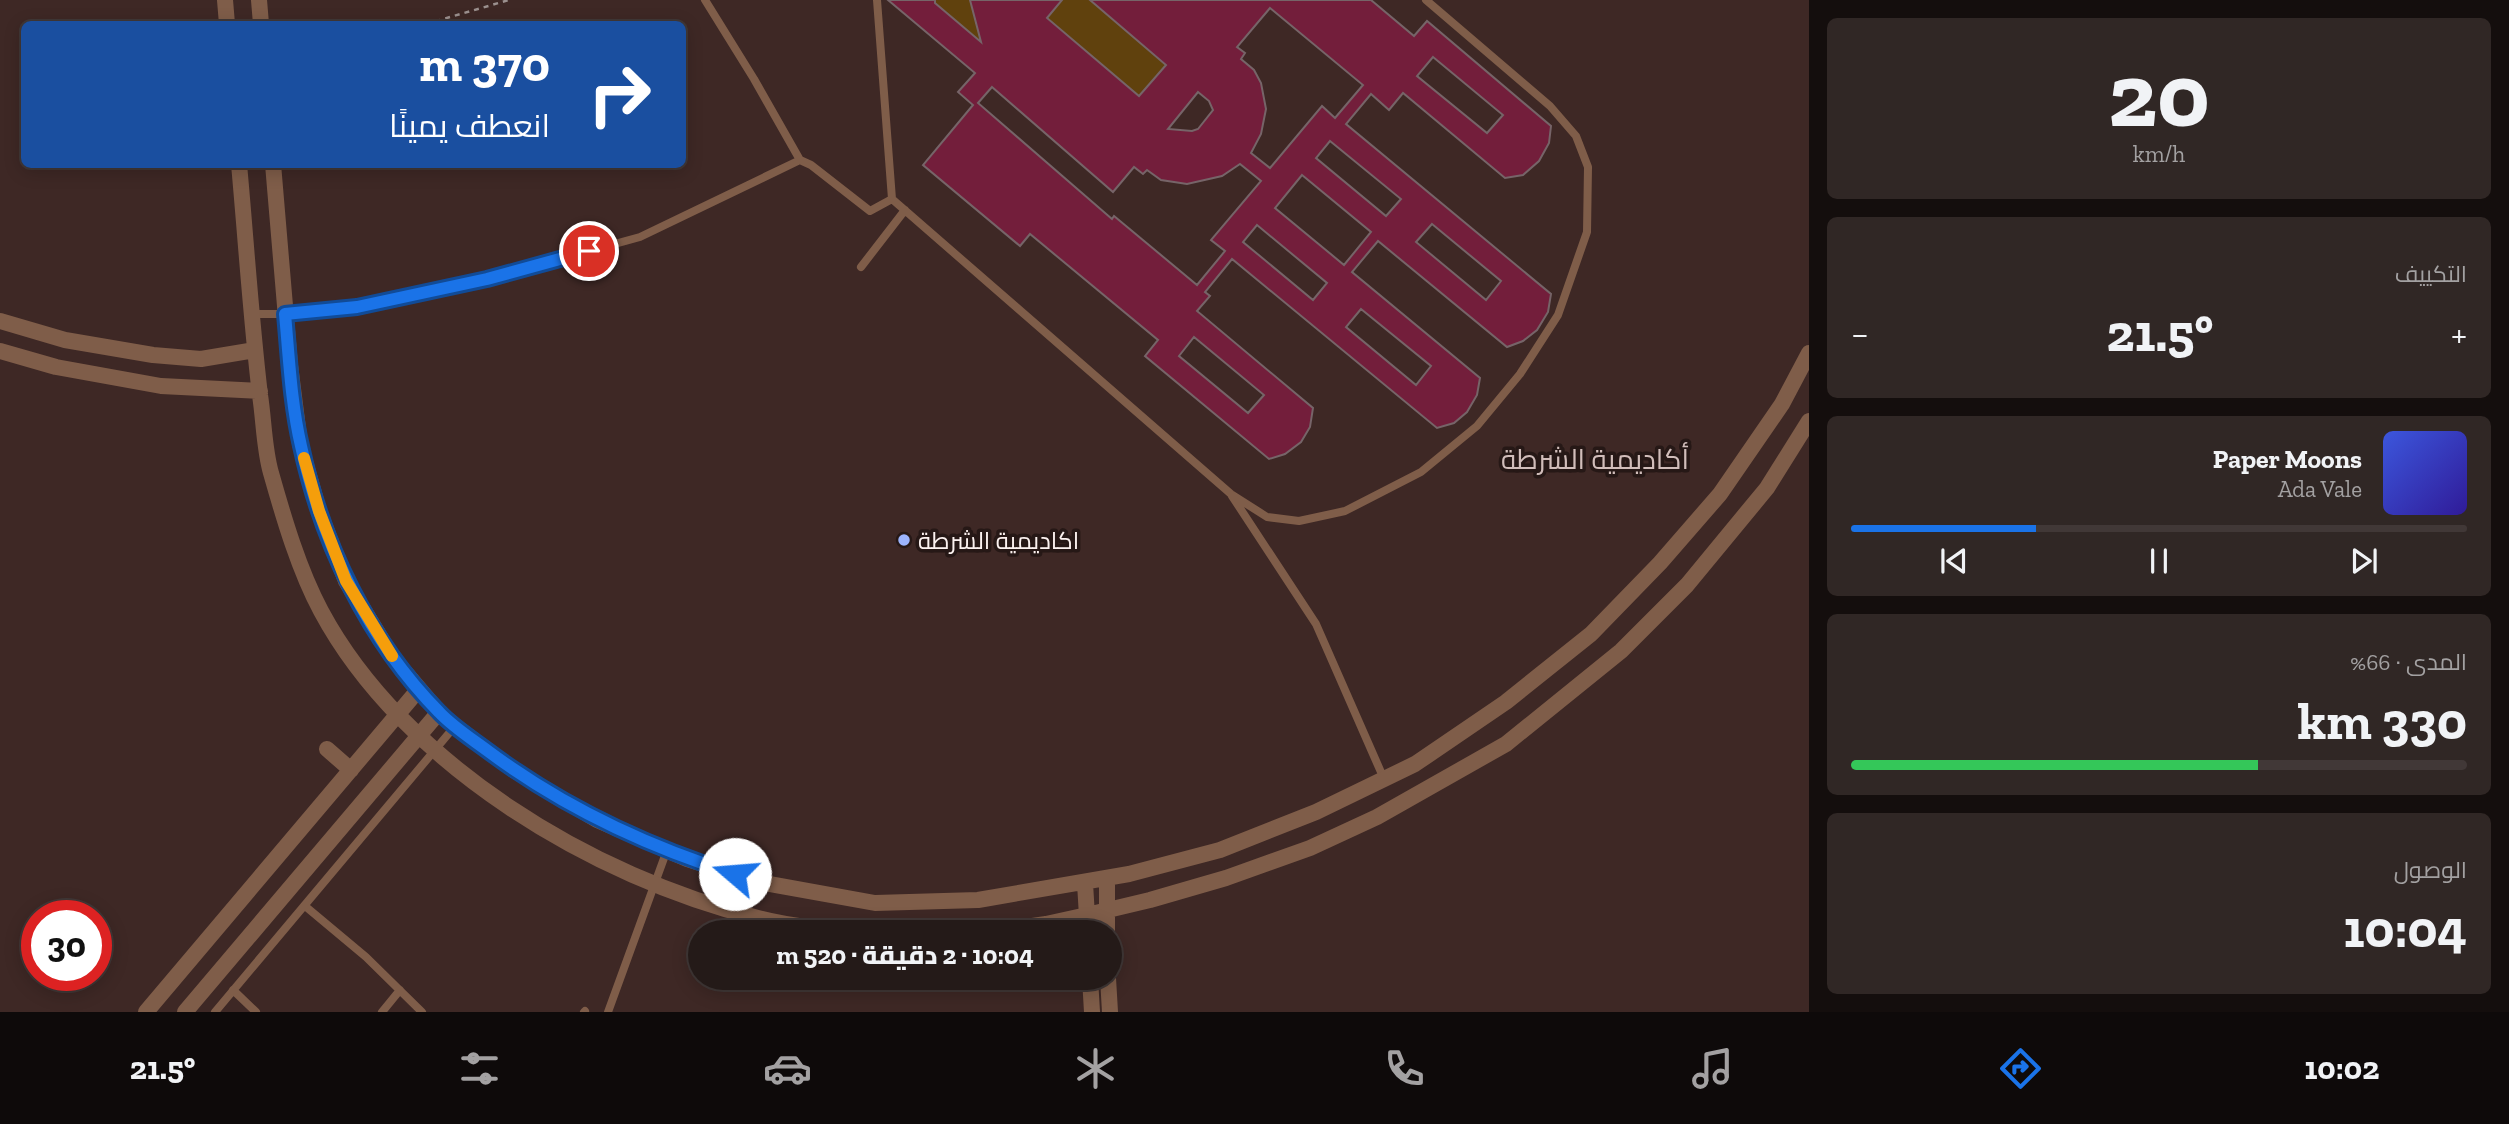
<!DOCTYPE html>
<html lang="ar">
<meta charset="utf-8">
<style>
:root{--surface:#241a18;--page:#302725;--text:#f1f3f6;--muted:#a3a1a2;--line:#413837;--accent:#1a73e8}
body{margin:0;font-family:"Zilla Slab",Cairo,serif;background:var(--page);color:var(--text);direction:rtl;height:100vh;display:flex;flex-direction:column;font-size:26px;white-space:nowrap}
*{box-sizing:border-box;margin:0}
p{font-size:23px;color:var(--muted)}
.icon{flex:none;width:38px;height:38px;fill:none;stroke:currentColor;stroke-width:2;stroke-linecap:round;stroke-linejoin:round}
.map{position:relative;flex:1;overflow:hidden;direction:ltr}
.drawer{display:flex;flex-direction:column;gap:18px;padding:18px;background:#140e0d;width:700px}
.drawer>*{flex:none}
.banner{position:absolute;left:21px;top:21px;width:665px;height:147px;border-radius:10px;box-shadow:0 4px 18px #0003,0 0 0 2px var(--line);direction:rtl;background:#1a4fa0;color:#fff;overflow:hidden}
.speed{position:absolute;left:21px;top:900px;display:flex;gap:14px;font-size:35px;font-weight:700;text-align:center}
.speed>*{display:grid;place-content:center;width:91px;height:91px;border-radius:50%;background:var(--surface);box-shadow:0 4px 18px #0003,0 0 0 2px var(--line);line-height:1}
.speed .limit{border:10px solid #d22;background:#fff;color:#111}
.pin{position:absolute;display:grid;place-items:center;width:60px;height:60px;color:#fff;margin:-30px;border:4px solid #fff;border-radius:50%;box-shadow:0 2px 7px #0007}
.me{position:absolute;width:77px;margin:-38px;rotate:288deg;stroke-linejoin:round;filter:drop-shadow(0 0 5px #0008)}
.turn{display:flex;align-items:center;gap:24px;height:147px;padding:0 21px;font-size:32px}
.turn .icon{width:91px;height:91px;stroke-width:2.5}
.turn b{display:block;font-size:49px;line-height:60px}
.big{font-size:52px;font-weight:800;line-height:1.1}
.drawer .card{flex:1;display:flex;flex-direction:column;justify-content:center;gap:10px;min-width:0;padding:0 24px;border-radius:10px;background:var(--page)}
.drawer .dial{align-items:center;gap:0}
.dial b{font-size:91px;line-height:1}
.song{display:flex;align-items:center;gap:21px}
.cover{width:84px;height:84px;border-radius:10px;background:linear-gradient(135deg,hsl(230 70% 55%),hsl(250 70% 35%))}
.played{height:7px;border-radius:4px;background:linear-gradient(90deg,var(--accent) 30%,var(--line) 30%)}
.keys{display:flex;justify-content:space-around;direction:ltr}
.heat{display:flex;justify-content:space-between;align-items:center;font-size:38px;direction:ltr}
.charge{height:10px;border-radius:5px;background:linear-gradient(90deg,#34c759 66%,var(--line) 0)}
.trip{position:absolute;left:688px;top:920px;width:434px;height:70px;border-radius:35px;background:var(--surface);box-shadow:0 4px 18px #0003,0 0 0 2px var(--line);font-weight:800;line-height:70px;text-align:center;direction:rtl}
.dock{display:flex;height:112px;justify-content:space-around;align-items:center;background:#0e0a0a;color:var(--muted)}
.dock .icon{width:49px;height:49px}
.dock .selected{color:var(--accent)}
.dock b{font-size:32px;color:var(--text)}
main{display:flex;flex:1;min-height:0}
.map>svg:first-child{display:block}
.built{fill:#3e2825;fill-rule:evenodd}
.green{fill:#60410d}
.building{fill:#731e3b;stroke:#766468;stroke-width:2;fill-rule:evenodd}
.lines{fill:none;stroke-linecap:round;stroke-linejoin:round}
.path{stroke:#9b908e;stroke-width:2.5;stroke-dasharray:5 5;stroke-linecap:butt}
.service{stroke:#7f5d49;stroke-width:8}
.minor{stroke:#7f5d49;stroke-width:16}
.route-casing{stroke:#114b97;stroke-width:18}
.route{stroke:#1a73e8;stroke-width:12}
.slow{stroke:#f59e0b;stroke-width:12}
.poi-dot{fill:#9cb4fd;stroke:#261816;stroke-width:2.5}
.labels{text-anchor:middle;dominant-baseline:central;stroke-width:7;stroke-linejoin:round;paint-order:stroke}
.poi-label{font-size:24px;fill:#fcf2f0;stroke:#261816;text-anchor:start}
.quarter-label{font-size:28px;fill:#d1bdba;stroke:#261816}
</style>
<main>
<section class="drawer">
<div class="card dial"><b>20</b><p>km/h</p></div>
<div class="card"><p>التكييف</p>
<div class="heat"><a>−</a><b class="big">21.5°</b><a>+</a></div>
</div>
<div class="card">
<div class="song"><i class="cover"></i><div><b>Paper Moons</b><p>Ada Vale</p></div></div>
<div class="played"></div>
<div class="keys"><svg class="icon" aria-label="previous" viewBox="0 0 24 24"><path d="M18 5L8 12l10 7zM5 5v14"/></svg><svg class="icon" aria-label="pause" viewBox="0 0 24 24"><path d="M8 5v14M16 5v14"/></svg><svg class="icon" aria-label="next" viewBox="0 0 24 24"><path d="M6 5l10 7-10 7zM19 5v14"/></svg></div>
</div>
<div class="card"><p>المدى · 66%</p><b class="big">330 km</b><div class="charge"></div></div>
<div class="card"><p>الوصول</p><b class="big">10:04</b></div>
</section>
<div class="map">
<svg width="1809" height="1012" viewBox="0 0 1809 1012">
<rect width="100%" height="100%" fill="#302220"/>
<!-- built -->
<path class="built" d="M0,0h1809v1012h-1809zM24,24h658v140h-658zM37,915h59v60h-59zM700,933h410v45h-410z"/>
<!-- green -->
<path class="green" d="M935,0h36l20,51 -56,-48z
M1062,0h28l76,65 -27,31 -92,-78z"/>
<!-- building -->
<path class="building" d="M888,0h47v3l46,39 -11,-42h92l-15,18 92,78 27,-31 -76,-65h281l43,36 13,-15 124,105 -2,17 -10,18 -16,14 -18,3 -102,-85 -14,17 -18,-16 -25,30 205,170 -3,18 -11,18 -14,11 -16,6 -129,-106 -26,31 128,106 -3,17 -10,17 -13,11 -17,5 -205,-169 -27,33 5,4 -13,15 116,97 -3,19 -9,15 -16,12 -16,5 -124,-103 13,-16 -128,-106 -10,12 -97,-81 50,-60 -15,-13 17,-19zM1270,8l93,77 -28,33 -13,-12 -52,62 -19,-15 10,-19 5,-25 -5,-26 -7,-13 -13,-11 4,-6 -8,-6zM1433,57l70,58 -16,18 -70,-57zM992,87l121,105 21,-25 9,7 4,-4 14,10 26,4 35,-8 18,-12 21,17 -50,59 14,11 -28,34 -83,-69 -2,3 -134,-116zM1198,92l11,9 4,9 -15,19 -6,2 -24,-2zM1330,141l71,58 -15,17 -70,-58zM1302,175l69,57 -27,33 -69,-57zM1432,224l69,57 -15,19 -70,-58zM1257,225l70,58 -14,17 -70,-58zM1361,309l70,57 -15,19 -70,-58zM1194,337l70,58 -16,18 -69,-57z"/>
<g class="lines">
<!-- path -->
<path class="path" d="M426,24l83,-24"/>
<!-- service -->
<path class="service" d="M705,0l49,79 46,81
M877,0l15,199 339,295 36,23 32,4 46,-10 76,-39 56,-46 43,-52 38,-59 29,-83 1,-65 -12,-31 -26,-30 -124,-106
M861,267l44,-57
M252,314h34l71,-7 130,-28 153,-42 160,-77 11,5 59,46 22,-12
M1232,496l84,128 68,155
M305,906l61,51 56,55
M233,990l23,22
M215,1012l240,-286
M382,1012l18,-22
M584,1012l1,-1
M608,1012l59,-162"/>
<!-- minor -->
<path class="minor" d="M225,0l2,24
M259,0l2,24
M239,164c7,77 12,155 21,231 4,26 4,54 11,78 13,46 28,97 50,138 82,153 273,267 437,307 38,10 79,12 118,15
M273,164l17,201 10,79 19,67 27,70 47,77 46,54 16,14 60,45 82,49 90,39 71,23 117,21 103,-3 151,-26 91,-24 96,-38 99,-48 91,-62 85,-68 69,-71 60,-69 62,-90 27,-51
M0,321l65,19 88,15 48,4 54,-9
M0,351l56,16 105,19 99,5
M327,749l24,21
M1085,883l3,50
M983,933l63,-9 41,-9 63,-15 76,-22 84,-30 67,-31 129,-73 115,-93 66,-66 80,-97 42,-67
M1107,933v-55
M1090,978l2,34
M1108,978l2,34
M146,1012l273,-323
M185,1012l254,-300"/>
</g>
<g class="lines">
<defs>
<path id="route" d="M589,251l-102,28 -130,28 -72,7c4,43 6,89 16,132 21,97 67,194 138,266 14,15 33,27 49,39 75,56 158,95 247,123"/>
</defs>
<!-- route casing -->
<use href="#route" class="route-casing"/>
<!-- route -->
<use href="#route" class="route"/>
<!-- slow -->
<path class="slow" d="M304,458l15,53 27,70 46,75"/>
</g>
<!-- markers -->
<circle class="poi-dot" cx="904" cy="540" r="7"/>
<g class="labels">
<!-- poi labels -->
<g class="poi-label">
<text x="918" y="540">اكاديمية الشرطة</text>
</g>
<!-- quarter labels -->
<g class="quarter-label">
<text x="1595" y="459">أكاديمية الشرطة</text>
</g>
</g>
</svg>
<div class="speed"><div class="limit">30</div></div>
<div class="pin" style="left:589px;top:251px;background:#d93025"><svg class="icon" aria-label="arrive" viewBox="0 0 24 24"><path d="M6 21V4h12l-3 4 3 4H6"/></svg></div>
<svg class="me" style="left:735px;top:874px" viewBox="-20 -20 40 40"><circle r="19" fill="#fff"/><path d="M0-13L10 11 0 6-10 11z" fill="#1a73e8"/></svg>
<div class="trip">10:04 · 2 دقيقة · 520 m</div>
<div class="banner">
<div class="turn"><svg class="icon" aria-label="right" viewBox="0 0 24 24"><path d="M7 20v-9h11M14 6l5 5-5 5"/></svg><div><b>370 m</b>انعطف يمينًا</div></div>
</div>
</div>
</main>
<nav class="dock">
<b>10:02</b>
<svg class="icon selected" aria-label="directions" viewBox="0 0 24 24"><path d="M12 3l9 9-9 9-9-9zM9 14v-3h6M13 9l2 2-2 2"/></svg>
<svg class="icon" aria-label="music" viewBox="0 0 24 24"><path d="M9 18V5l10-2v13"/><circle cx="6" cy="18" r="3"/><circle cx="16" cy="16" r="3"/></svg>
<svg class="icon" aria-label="phone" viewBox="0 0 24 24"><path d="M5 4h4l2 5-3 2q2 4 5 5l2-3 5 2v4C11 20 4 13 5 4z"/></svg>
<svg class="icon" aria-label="climate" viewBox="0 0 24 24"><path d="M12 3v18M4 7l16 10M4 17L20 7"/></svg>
<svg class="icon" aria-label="car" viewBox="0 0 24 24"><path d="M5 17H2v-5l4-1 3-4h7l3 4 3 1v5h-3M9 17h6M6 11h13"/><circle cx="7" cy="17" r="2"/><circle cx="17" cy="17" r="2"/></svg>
<svg class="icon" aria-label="filters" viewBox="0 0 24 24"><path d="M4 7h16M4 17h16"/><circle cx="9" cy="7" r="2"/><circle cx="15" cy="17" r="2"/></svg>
<b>21.5°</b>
</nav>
